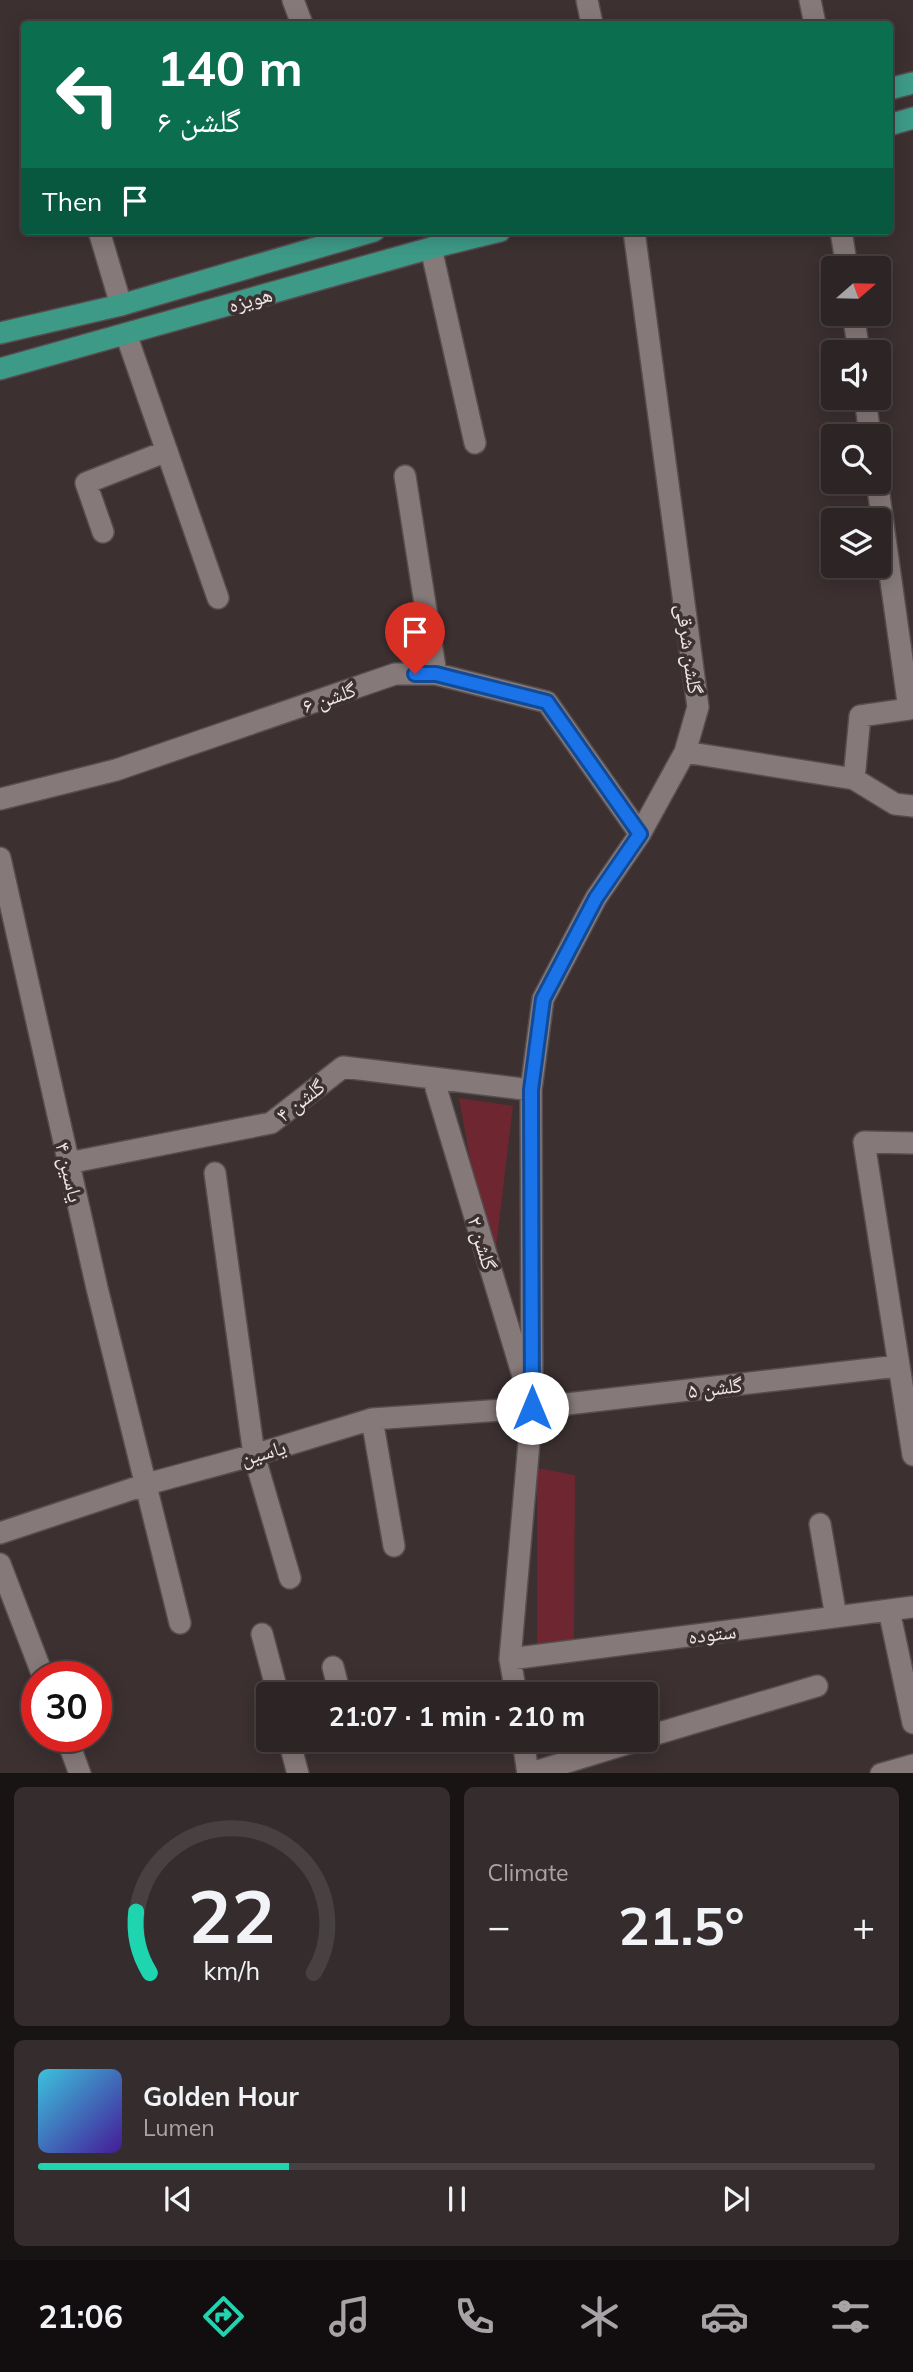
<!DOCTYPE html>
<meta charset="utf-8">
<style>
:root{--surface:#2d2425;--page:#352c2d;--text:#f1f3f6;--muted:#a7a4a7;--line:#484142;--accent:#1fd5b0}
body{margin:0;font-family:Mulish,"Noto Naskh Arabic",sans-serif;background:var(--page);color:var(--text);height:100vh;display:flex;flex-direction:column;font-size:26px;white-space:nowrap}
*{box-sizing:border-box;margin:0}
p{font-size:23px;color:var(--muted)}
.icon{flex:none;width:38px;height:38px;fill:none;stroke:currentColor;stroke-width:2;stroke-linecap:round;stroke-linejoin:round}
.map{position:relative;height:1773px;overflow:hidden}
.panel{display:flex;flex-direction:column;gap:14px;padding:14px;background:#191414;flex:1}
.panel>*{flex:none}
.guide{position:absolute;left:21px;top:21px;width:872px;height:214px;border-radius:7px;box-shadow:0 4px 18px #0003,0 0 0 2px var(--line);background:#0b6e4f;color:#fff;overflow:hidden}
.needle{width:46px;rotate:70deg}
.controls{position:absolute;left:821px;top:256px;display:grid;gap:14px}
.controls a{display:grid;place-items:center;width:70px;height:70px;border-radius:7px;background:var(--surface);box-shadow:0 4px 18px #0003,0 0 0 2px var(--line);font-size:35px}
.speed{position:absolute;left:21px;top:1661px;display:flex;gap:14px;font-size:35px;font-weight:700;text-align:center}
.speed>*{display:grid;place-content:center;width:91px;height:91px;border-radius:50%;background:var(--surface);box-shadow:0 4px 18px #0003,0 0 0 2px var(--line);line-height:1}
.speed .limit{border:10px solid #d22;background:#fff;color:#111}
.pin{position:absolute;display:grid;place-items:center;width:60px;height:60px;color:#fff;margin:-72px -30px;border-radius:50% 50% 50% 0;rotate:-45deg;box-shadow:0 0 7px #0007}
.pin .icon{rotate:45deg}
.me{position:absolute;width:77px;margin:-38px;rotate:0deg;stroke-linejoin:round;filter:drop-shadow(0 0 5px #0008)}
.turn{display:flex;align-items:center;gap:24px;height:147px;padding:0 21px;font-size:32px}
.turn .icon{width:91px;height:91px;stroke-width:2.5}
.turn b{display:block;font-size:49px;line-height:60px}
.then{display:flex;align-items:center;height:66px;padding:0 21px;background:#0003;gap:14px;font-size:26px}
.big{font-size:52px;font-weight:700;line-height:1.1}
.panel .tile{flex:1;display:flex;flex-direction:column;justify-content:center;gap:10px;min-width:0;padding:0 24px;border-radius:10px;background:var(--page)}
.panel .dial{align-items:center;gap:0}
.dial svg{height:182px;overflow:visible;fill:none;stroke:var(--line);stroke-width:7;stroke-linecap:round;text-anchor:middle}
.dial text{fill:var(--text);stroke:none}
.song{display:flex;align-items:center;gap:21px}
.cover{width:84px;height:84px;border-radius:10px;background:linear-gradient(135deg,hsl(190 70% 55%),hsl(260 70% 35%))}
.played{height:7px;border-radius:4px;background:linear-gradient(90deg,var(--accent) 30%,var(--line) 30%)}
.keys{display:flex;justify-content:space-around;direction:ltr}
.heat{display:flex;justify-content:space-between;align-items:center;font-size:38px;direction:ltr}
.panel .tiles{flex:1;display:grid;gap:14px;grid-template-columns:1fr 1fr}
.tile:last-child{grid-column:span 2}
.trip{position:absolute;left:256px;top:1682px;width:402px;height:70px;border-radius:7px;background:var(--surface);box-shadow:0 4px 18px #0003,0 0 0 2px var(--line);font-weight:700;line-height:70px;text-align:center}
.tab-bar{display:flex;height:112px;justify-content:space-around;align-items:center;background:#120e0f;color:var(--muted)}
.tab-bar .icon{width:49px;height:49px}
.tab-bar .current{color:var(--accent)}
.tab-bar b{font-size:32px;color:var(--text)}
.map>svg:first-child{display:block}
.green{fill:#6e2630}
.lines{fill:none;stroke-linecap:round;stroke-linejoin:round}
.minor-casing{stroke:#574d4e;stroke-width:24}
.major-casing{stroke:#574d4e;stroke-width:24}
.minor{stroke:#867979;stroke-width:21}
.major{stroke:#3d9a87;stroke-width:21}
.route-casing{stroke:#114b97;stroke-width:18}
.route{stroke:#1a73e8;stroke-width:12}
.labels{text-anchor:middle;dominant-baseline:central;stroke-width:7;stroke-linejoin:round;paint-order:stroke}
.street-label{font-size:21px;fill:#ede5e5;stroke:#3c3031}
</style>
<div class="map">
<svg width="913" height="1774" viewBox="0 0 913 1774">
<rect width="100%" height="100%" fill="#3c3031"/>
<!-- green -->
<path class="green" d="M459,1098l54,8 -21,175z
M537,1468l38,7 -1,167 -37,5z"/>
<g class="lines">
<defs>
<path id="minor" d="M293,0l9,24
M587,0l5,24
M810,0l5,24
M99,231l22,74
M841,231l6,37
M431,248l44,195
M853,313l6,39
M126,334l92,264
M865,397l5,39
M405,476l31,198
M103,532l-17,-49 81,-32
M685,752l169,27 41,25 18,2
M854,779l6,-63 49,-7 -32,-228
M0,799l116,-29 279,-96h41l111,28 93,132
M0,858l97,430 83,335
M433,1078l93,308
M913,1143l-49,-1 49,313
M68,1163l203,-40 72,-56 188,23
M215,1173l39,282 36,123
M372,1419l22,127
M820,1524l16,93
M0,1533l147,-49 107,-29 118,-36 160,-11 366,-42
M0,1564l43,112
M889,1610l24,113
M262,1634l16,60
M510,1659l403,-52
M333,1667l7,27
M516,1694l-6,-35 22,-251 -1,-318 12,-91 53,-101 44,-64 45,-82 13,-45 -64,-476
M66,1736l14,38
M646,1737l171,-51
M289,1740l9,34
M523,1740l5,34
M528,1774l111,-34
M881,1774l32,-9"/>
<path id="major" d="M889,89l24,-6
M889,125l24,-7
M0,333l121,-28 253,-74
M0,369l431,-121 69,-17"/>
</defs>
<!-- minor casing -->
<use href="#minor" class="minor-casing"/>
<!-- major casing -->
<use href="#major" class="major-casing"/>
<!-- minor -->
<use href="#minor" class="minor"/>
<!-- major -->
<use href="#major" class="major"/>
</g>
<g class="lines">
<defs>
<path id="route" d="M415,674h21l111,28 93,132 -44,64 -53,101 -12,91 1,318"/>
</defs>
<!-- route casing -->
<use href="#route" class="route-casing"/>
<!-- route -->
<use href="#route" class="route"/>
</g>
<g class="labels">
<!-- street labels -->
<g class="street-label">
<text transform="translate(250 299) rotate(-16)">هویزه</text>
<text transform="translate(690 649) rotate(82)">گلشن شرقی</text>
<text transform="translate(329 697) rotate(-19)">گلشن ۶</text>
<text transform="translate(300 1100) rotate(-38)">گلشن ۴</text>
<text transform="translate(70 1172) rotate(77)">یاسین ۴</text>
<text transform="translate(483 1243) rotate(73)">گلشن ۲</text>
<text transform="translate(715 1387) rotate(-7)">گلشن ۵</text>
<text transform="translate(263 1452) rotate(-16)">یاسین</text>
<text transform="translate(712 1633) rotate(-7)">ستوده</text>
</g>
</g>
</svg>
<div class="controls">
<a><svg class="needle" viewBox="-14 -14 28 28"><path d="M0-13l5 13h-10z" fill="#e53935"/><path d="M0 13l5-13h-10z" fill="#a7a4a7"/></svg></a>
<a><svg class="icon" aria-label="sound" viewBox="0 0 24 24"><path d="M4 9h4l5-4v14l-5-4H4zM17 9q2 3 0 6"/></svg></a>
<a><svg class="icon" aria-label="search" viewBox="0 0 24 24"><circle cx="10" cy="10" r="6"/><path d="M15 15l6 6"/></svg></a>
<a><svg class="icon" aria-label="layers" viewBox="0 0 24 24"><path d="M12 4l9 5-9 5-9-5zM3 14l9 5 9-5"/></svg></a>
</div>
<div class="speed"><div class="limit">30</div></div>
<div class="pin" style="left:415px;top:674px;background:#d93025"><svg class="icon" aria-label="arrive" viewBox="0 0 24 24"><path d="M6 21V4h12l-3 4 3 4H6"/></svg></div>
<svg class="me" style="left:532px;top:1408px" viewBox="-20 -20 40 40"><circle r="19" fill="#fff"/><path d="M0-13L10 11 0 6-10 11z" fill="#1a73e8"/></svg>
<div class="trip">21:07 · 1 min · 210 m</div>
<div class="guide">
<div class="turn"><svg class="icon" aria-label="left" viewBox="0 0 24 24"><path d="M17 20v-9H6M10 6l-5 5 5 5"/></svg><div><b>140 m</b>گلشن ۶</div></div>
<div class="then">Then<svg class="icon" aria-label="arrive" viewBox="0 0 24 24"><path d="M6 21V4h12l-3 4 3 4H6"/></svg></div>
</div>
</div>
<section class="panel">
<div class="tiles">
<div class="tile dial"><svg viewBox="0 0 100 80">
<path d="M14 69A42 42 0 1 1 86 69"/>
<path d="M14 69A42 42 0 0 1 8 42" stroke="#1fd5b0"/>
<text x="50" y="56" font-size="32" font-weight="700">22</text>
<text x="50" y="72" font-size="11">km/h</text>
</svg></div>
<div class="tile"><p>Climate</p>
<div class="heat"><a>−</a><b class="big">21.5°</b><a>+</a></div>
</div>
<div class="tile">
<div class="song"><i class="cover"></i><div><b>Golden Hour</b><p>Lumen</p></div></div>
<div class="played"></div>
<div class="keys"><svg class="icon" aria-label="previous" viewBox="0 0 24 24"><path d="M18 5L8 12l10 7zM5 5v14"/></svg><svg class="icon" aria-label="pause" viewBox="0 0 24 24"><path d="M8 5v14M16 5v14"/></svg><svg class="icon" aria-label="next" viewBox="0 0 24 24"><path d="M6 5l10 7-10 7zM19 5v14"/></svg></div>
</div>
</div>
</section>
<nav class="tab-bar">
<b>21:06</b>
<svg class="icon current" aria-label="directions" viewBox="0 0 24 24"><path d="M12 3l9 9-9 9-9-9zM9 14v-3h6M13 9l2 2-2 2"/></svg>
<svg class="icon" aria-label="music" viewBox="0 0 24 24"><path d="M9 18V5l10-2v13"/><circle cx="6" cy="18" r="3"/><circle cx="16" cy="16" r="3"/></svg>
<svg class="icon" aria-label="phone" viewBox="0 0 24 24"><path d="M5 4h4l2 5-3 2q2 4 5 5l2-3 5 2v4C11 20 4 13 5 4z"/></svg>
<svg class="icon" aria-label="climate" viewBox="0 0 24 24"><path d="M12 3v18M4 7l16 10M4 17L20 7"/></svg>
<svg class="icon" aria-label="car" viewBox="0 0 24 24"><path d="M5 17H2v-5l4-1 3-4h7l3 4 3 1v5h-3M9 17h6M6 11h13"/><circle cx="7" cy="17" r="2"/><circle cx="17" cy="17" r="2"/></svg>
<svg class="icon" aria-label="filters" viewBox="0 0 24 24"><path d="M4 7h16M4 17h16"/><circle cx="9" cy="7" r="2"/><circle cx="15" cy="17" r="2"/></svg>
</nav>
